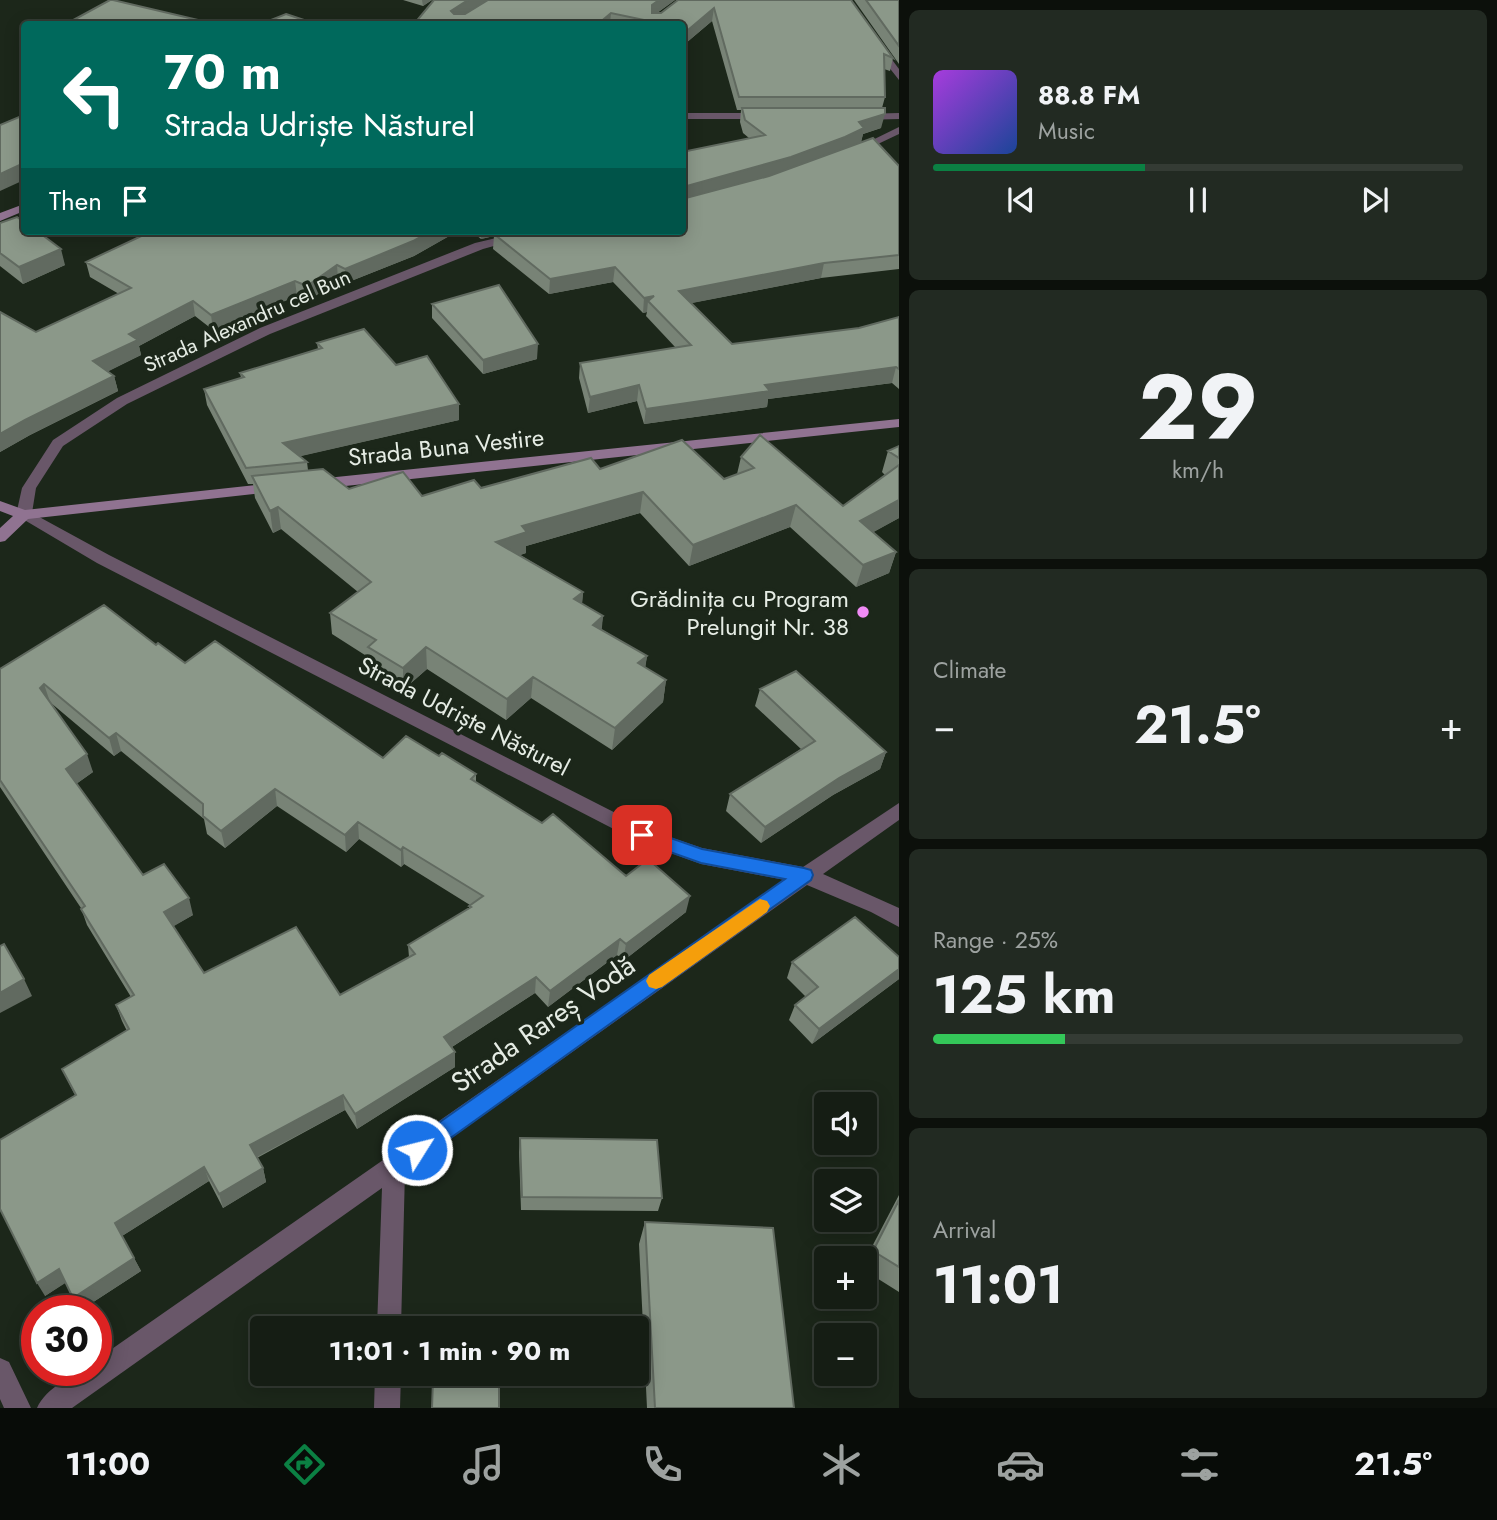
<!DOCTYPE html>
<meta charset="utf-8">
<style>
:root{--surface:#151d14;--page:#222a22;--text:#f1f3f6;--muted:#9da2a0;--line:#343b34;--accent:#0b8043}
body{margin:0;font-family:Jost,sans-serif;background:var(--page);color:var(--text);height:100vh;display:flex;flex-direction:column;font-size:26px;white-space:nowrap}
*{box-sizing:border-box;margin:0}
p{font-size:23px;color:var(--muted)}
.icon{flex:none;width:38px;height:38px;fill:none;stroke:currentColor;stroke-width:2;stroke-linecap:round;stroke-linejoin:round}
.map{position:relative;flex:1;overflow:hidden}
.panel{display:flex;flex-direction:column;gap:10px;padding:10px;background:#0c100b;width:598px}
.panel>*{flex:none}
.top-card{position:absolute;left:21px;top:21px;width:665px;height:214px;border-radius:7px;box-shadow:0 4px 18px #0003,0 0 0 2px var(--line);background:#00695c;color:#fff;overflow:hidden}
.buttons{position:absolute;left:814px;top:1092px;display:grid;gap:14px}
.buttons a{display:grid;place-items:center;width:63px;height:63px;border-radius:7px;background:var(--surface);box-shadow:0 4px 18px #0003,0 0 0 2px var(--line);font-size:35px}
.speed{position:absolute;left:21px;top:1295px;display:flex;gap:14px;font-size:35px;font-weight:700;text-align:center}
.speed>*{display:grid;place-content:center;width:91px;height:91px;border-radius:50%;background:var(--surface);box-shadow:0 4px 18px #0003,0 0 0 2px var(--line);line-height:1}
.speed .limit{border:10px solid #d22;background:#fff;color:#111}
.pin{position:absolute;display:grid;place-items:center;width:60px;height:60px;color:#fff;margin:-30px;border-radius:14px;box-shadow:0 4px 10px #0006}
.me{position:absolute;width:77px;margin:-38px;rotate:54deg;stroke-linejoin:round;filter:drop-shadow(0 0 5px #0008)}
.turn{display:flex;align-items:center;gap:24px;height:147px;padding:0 28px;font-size:32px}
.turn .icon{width:91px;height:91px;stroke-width:2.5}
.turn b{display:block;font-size:49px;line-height:60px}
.then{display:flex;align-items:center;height:66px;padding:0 28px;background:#0003;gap:14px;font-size:26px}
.big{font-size:52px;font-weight:700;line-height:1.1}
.panel .widget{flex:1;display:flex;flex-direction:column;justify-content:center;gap:10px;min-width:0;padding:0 24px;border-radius:10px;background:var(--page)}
.panel .dial{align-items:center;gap:0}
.dial b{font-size:91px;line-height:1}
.song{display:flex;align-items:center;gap:21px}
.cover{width:84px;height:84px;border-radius:10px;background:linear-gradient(135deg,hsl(280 70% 55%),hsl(220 70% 35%))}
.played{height:7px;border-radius:4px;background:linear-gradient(90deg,var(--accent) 40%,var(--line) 40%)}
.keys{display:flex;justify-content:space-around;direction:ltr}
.heat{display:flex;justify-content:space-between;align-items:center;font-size:38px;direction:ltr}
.charge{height:10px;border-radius:5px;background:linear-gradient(90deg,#34c759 25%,var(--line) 0)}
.trip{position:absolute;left:250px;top:1316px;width:399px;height:70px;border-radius:7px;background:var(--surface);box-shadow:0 4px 18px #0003,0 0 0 2px var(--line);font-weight:700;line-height:70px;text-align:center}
.tabs{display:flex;height:112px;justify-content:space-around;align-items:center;background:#080c08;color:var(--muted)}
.tabs .icon{width:49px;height:49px}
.tabs .on{color:var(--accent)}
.tabs b{font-size:32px;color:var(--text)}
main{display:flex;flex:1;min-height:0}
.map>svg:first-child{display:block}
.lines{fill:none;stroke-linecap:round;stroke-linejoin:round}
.street{fill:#695769;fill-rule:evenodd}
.secondary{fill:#907391;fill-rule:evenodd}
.wall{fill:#788376;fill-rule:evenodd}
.shaded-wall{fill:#616a60}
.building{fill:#8b9889;stroke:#616a60;stroke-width:2;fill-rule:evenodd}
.route{fill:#1a73e8;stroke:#114b97;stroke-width:2}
.slow{fill:#f59e0b}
.poi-dot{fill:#f08bf5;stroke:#1c271a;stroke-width:2.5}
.labels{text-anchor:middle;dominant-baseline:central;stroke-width:7;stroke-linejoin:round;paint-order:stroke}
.far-street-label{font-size:21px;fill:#e5ece4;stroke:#1c271a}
.street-label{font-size:24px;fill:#e5ece4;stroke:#1c271a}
.poi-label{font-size:24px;fill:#e5ece4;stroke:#1c271a;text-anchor:end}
.near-street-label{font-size:28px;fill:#e5ece4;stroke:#1c271a}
</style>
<main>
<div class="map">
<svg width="899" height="1408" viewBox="0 0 899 1408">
<rect width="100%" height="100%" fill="#1c271a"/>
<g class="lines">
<!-- street -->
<path class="street" d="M875,45h6l18,24v11l-26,-33z
M682,113h80l5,3 -5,3h-80z
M899,113v6l-39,1 -5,-3 5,-3z
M899,127v7l-40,19 -9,-2z
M526,231h21l-64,18 -213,85 -143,70 -64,42 -27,42 -4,25 77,42 540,275 53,18 101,19 96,-64v17l-76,54 76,34v19l-28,-15 -64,-27 -402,286 -4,157h-24l5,-140 -310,220h-35c8,-19 39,-38 59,-38v-10l689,-480 -84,-16 -66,-24 -538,-277 -81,-48 6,-27 31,-48 64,-42 143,-70 215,-85z
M0,1358l9,4 22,46h-27l-4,-9z
M375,1374h26l-1,34h-26z"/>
<!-- secondary -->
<path class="secondary" d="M24,204v7l-24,10v-8z
M899,419v8l-582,62 -7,-5 7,-5z
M275,483l7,5 -2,3 -252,28 -23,22 -5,1v-14l13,-12 -13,-5v-10l25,9z"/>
</g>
<!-- wall -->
<path class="wall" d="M403,0h29l-9,6z
M675,0l-18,13 194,-13 42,58 -3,13 -6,-2 1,28 -3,11 -1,20 -18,6 -2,8 38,24v103l-78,9 -130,25 41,41 127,-16 40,-11v72l-7,-6 -124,16 -1,8 -123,17 -7,-23 -49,12 -9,-35 1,-15 96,-15 -30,-32 1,-4 -4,1 -30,-31 -64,12 -56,-45 1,-13 -13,3 -10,-8h211l67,-93 -6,-5 -3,-11 1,-12h-4l-25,-89 -26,22h-4v-19h-268z
M854,0h45v64z
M0,223l65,42 -42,19 -23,-18z
M152,231h306l-44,25 -68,27 -8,-3 -30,21 -11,-5 -84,34 -18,-14 -56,30 2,9 -33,16 6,5 4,15 -88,44 -30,17v-140l36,20 83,-38 -29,-17 -4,-15z
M432,304l105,55 -54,15 -51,-56z
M317,343l79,22 63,55 -159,36 7,6 1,8 41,19 73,7 178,-27 124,10 13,-5 4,-17 102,49 42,-31 -3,-3 6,-21 11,-5v72l-26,14 23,20 -7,21 -33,14 -66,-60 -101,39 -49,-53 -114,33v7l-6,2 63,37 -1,12 21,12 -2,13 46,27 -2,11 21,13 -3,22 -51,48 -81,-52 -25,22 -79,-51 -24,21 -34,-21 -1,-12 -36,-23 -2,-21 28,-21 -77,-63 -8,4 -18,-35 -2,-14h-5l-41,-79 -3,-16 37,-11 -1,-5 78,-24z
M156,645l29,18 198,95 56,-2 37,18v8l210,130 -63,49 -6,-6 -69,52 -13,-14 -83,54 3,5v15l-98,62 -12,-19 -88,48 6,10 3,14 -43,26 -14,-27 -87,55 19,35 -60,39 -15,-28 -21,14 30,-201 -13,-26 65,-38 -5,-10 -6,-16 15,-8 -44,-72 -6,-17 -81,-121v-118zM51,703l63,53 7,-5 83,68 3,15 18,14 52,-42 69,46 13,-13 42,28 3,-3 66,41 -1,3 -61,37 1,12 -69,38 -136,-22 -31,-47 20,-11 -50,-40 -67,-91 17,-12z
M760,689l126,63 -6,17 -47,26 -72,48 -35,-32 4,-17 71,-45 -46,-43z
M899,957v22l-87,65 -23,-24 6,-15 11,-8 -19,-19 5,-16z
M520,1138l142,60 -4,13 -137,-1 -2,-58z
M899,1195v97l-35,-22v-8z
M645,1222l149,186h-147l-8,-164z"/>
<!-- shaded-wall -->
<path class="shaded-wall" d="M422,0h10l-9,6z
M468,0h20l-37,24v-13z
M659,0h16l-25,18 2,-13z
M714,8l-2,13 -26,22 2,-13z
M611,13l-1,11h-12z
M885,114l-4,14 -18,6 -2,8 -73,30 -106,29 1,-14 176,-65z
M24,163v17l-24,11v-17z
M431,231h27l-44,25 -68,27 -1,-14z
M481,231h34l-21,3v2l-13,3z
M61,249l4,16 -42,19 -4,-17z
M824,263l-3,15 -144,28 2,-15z
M337,265l1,15 -30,21 -1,-15z
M615,267l-2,15 -64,12 1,-15z
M295,281l2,15 -84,34 -2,-15z
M654,296l-6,5 -1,11 -4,1 1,-15z
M193,301l2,15 -56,30 2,9 -44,22 -4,-16 36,-27z
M538,344l-1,15 -54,15v-14z
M896,367l-4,16 -124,16 -1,8 -123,17 2,-15 119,-24z
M114,376l4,15 -88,44 -30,17v-18l25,-14z
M639,385l-2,16 -49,12 2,-16z
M459,404v16l-175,40 -1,-17z
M643,492l-3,21 -114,33v7l-30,11v-22l26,-16z
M899,500v18l-45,25 6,-22z
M796,505l-6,22 -101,39 4,-21z
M278,507l3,22 -8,4 -3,-22z
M896,552l-7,21 -33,14 7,-22z
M583,592l-2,22 -7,-15z
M603,616l-2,22 -8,-13z
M426,647l1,22 -24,21v-22z
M647,656l-3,21 -6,-14z
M533,677l-2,21 -25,22 1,-21z
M666,680l-3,22 -51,48 3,-22z
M44,684l6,18 -10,-14z
M116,733l5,18 -7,5 -5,-18z
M886,752l-6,17 -47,26 -72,48 4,-16 74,-49z
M87,754l6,18 -21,15 -6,-18z
M275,789l2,17 -52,42 -4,-17z
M358,822l1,17 -13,13 -1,-17z
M403,847l1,17 -3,3v-17z
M690,896l-4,16 -63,49 3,-17z
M189,898l4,17 -24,14 -5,-17z
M620,939l-3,16 -69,52 2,-16z
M899,969v10l-87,65 7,-15z
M536,977l-1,16 -91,59v-15z
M24,979l8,17 -32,17v-20z
M455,1052v15l-98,62 -2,-15z
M343,1095l2,15 -92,49 -3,-14z
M204,1167l5,14 -87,55 -7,-13z
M263,1168l3,14 -43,26 -4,-14z
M134,1258l7,13 -60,39 -8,-12z
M59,1269l8,13 -22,14 -8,-13z"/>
<!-- building -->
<path class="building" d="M110,0h3l102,24h-149z
M434,0h34l-17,11 3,3h11l23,-14h171l-7,5v8h9l17,-13h173l42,58 -9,-4 1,43h-146l-25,-89 -26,22 -6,-1v-5h-19l-52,-11 -13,11h-184z
M866,0h33v46z
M286,14l30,10h-55z
M742,108h143v6l-26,8 5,6 -19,9 -54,20 -108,30 -1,10v-45l83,-17 -20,-15z
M19,117l5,3v43l-24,11v-49z
M873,138l26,28v89l-75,8 -145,28 53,53 127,-16 40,-11v52l-3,-2 -131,18 5,6 -124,18 -7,-24 -49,12 -10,-34 111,-18 -43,-44 6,-5 -10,2 -29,-31 -65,12 -56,-45 11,-3h177v-32l87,-23z
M17,217l7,5v9h13l24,18 -42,18 -19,-14v-30z
M152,231h279l-18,10 -68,28 -8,-4 -30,21 -12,-5 -84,34 -18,-14 -64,33 9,6 -45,21 21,15 -89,44 -25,14v-122l36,20 95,-44 -45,-26z
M499,285l39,59 -55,16 -51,-56z
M364,329l32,36 31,-9 32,48 -176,39 24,19 -61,6 -42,-79 40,-12 -4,-4 82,-25 -5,-5z
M760,435l83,71 56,-41v35l-39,21 36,31 -33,13 -67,-60 -103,40 -50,-53 -121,34 5,6 -31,10 87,50 -9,7 29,17 -10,9 54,31 -9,7 28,17 -51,48 -82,-51 -26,22 -81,-52 -23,21 -35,-21 8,-7 -46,-27 41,-31 -93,-75 -8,4 -18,-35 71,-7 26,20 54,-17 19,24 52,-16 7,8 110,-30 9,11 82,-29 42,39 30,-11 -13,-11z
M899,446v12l-11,-7z
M104,605l52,40 2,-2 27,20 30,-22 168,117 23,-22 33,20 3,-3 34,21 -5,5 71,44 11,-9 73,62 22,-17 42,37 -64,48 -6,-5 -70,52 -14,-14 -92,60 11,15 -100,62 -12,-19 -93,50 13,23 -44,26 -15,-27 -89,56 19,35 -61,40 -14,-29 -22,14 -37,-74v-69l76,-45 -14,-26 67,-40 -13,-24 18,-10 -53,-86 4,-3 -85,-126v-111zM44,684l65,54 7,-5 87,71v12l18,15 54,-42 70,46 13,-13 43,28 2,-3 80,49 -14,10 2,1 -63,38 7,9 -75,41 -44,-68 -92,46 -40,-61 25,-14 -25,-34 -21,11 -77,-106 21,-15 -47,-66z
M796,671l90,81 -47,26 -74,49 -35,-33 85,-53 -55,-52z
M855,917l44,40v12l-80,60 -24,-24 23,-18 -26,-25z
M4,944l20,35 -24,14v-47z
M520,1138l137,2 5,58 -140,-1z
M899,1200v67l-26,-16z
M645,1222l128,6 21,180h-139z
M433,1380l66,1v27h-67z"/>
<!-- route -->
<path class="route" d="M642,828l60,21 102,19 7,2 2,5 -2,5 -387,277 -7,3 -7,-3 -3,-7 3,-7 375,-264 -84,-16 -65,-23 -2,-5 2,-5z"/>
<!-- slow -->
<path class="slow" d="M760,899l7,2 3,5 -3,6 -105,75 -6,2 -7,-2 -3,-6 3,-6z"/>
<!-- markers -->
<circle class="poi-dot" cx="863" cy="612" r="7"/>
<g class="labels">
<!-- far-street labels -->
<g class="far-street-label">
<text transform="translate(247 321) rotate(-24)">Strada Alexandru cel Bun</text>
</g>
<!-- street labels -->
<g class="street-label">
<text transform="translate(446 447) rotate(-6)">Strada Buna Vestire</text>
<text transform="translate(464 716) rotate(27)">Strada Udriște Năsturel</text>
</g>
<!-- poi labels -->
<g class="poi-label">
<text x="849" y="598">Grădinița cu Program<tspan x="849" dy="28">Prelungit Nr. 38</tspan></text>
</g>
<!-- near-street labels -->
<g class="near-street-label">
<text transform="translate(543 1024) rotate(-35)">Strada Rareș Vodă</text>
</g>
</g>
</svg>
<div class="buttons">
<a><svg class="icon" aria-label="sound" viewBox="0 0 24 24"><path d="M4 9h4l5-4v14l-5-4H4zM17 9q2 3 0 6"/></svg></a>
<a><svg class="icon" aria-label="layers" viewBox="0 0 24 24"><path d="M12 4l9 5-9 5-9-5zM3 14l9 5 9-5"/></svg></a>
<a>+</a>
<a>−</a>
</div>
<div class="speed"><div class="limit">30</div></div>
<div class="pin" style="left:642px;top:835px;background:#d93025"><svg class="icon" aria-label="arrive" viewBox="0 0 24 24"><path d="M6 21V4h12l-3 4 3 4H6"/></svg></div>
<svg class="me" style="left:417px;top:1150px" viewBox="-20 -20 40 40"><circle r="17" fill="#1a73e8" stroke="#fff" stroke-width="3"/><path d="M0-11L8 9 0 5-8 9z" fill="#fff"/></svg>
<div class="trip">11:01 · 1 min · 90 m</div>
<div class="top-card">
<div class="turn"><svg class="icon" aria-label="left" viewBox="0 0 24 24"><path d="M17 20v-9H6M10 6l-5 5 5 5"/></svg><div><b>70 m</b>Strada Udriște Năsturel</div></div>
<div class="then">Then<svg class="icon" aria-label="arrive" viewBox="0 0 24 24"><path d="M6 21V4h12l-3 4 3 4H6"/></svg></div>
</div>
</div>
<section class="panel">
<div class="widget">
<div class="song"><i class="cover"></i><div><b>88.8 FM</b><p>Music</p></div></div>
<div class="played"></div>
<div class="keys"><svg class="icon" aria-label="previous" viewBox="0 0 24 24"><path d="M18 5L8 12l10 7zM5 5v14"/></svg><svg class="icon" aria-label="pause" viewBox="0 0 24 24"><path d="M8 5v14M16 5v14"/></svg><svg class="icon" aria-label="next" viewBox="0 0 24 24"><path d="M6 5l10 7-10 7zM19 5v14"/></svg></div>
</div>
<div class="widget dial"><b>29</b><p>km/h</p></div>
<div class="widget"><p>Climate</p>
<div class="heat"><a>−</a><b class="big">21.5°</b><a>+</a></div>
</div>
<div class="widget"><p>Range · 25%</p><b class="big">125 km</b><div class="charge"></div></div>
<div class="widget"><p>Arrival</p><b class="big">11:01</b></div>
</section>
</main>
<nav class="tabs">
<b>11:00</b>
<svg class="icon on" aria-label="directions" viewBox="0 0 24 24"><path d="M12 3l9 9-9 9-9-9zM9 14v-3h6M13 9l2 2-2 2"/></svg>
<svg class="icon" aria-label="music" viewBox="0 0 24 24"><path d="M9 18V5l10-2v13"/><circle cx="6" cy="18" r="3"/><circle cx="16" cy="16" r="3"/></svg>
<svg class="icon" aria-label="phone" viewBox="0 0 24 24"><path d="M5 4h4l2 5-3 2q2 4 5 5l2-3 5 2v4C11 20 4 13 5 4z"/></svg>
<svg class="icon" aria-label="climate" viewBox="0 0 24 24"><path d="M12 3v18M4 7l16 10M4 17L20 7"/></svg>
<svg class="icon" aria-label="car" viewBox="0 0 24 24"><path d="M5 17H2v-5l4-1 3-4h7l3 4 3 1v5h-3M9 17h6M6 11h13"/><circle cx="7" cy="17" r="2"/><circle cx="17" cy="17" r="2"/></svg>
<svg class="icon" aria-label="filters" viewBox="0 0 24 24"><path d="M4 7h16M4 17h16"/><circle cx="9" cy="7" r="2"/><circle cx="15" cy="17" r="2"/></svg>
<b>21.5°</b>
</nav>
